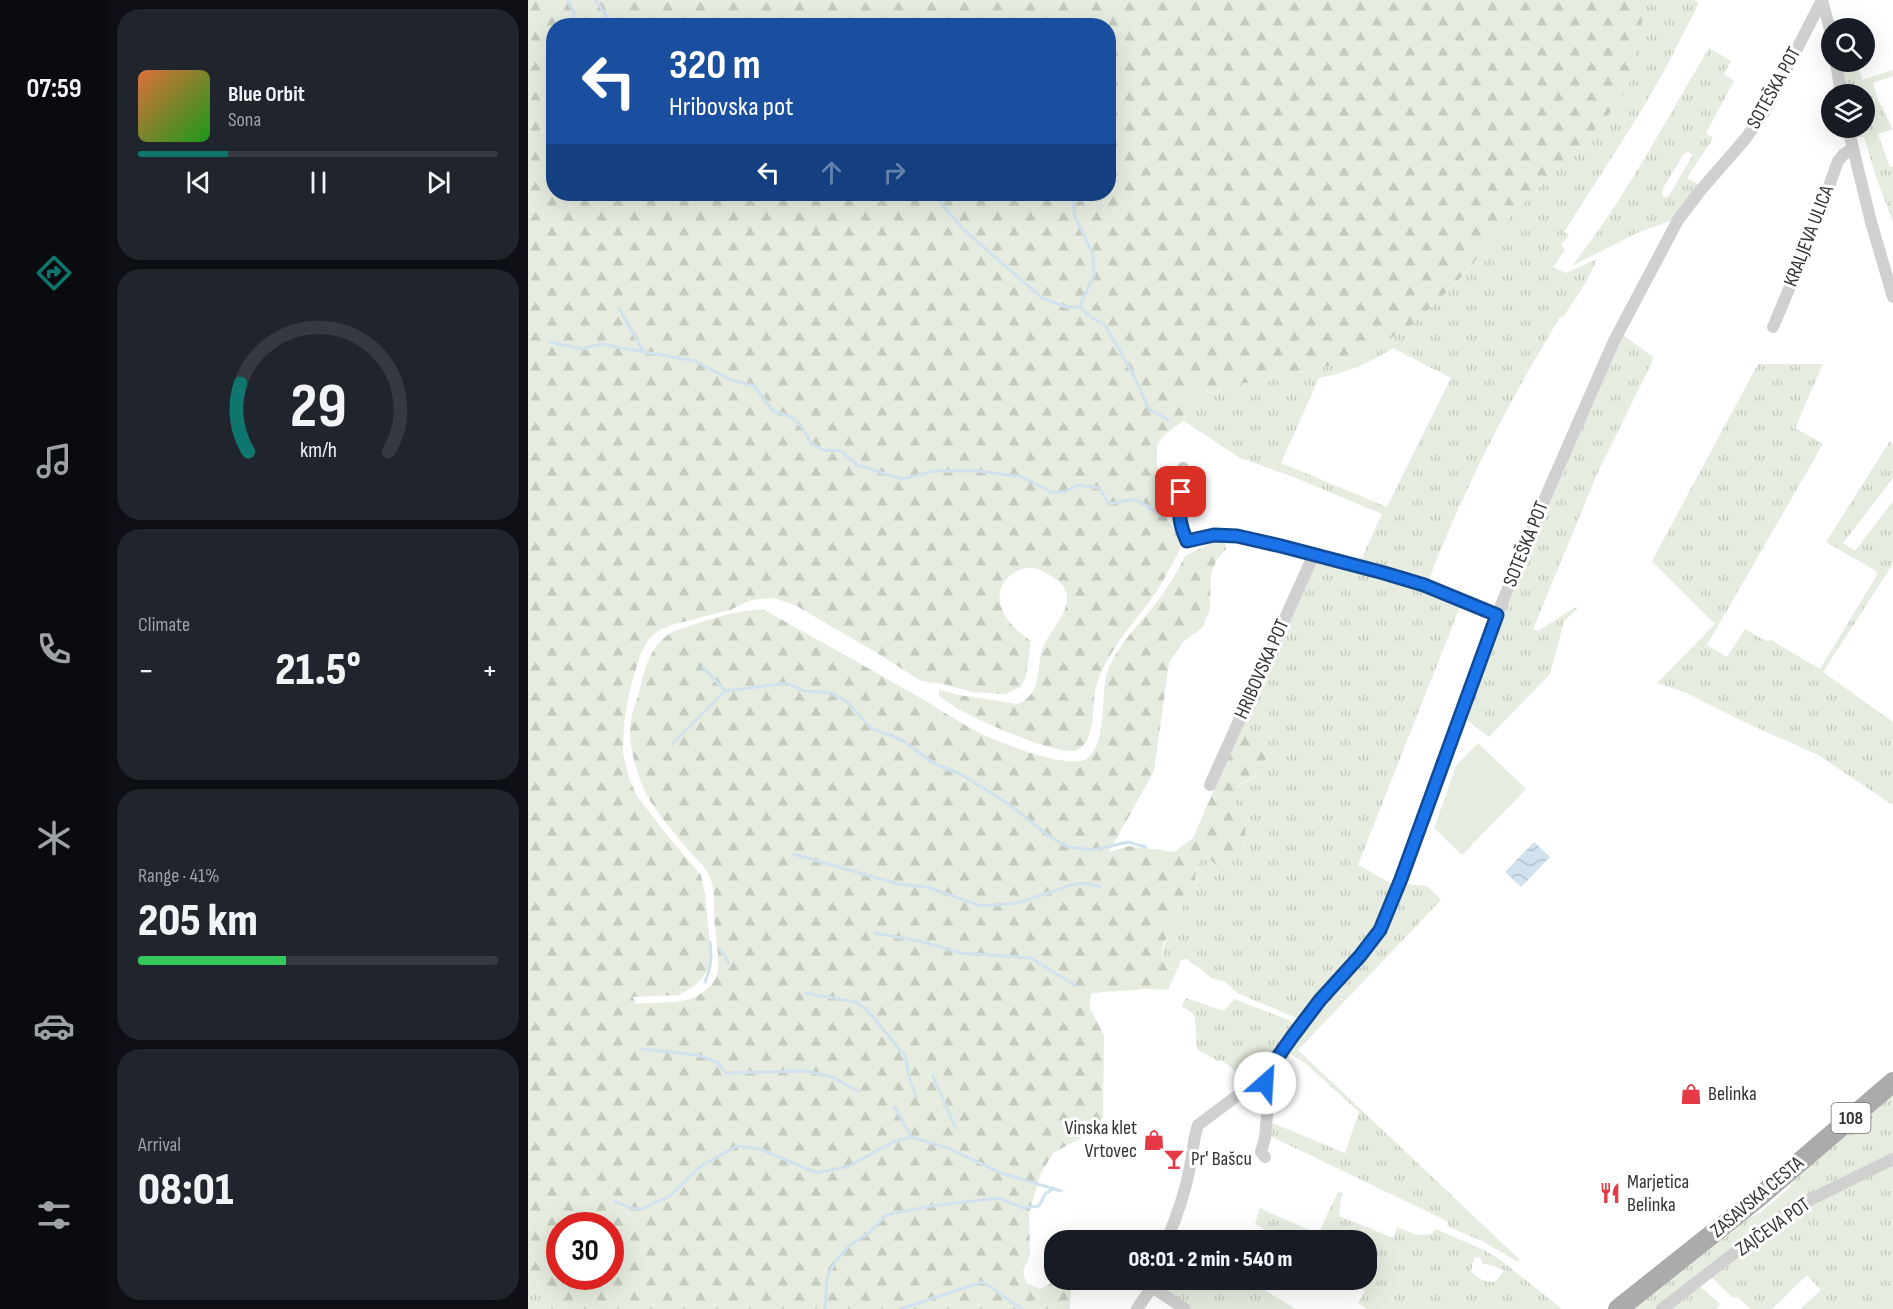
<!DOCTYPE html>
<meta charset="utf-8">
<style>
:root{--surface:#171b24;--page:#20242c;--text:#f1f3f6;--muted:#9ea1a6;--line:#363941;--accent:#0f766e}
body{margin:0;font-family:"Sofia Sans Condensed",sans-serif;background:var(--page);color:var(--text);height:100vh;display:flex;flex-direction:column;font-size:22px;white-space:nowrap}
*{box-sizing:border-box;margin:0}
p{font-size:20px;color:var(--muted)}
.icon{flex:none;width:33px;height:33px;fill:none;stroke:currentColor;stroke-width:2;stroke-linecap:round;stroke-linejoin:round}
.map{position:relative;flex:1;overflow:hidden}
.sheet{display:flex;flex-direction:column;gap:9px;padding:9px;background:#0d0f14;width:420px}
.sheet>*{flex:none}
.hud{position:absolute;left:18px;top:18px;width:570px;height:183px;border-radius:24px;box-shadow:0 6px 24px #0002;background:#1a4fa0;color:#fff;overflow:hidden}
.controls{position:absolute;left:1293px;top:18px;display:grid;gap:12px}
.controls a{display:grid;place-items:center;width:54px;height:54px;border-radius:50%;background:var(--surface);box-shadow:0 6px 24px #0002;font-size:30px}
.speed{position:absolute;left:18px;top:1212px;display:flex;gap:12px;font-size:30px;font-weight:700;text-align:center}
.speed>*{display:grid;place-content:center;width:78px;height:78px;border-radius:50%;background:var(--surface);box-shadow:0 6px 24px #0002;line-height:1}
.speed .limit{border:9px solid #d22;background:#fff;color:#111}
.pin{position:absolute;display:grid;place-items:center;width:51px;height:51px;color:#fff;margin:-26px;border-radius:12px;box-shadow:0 3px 9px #0006}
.me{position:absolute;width:66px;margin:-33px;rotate:26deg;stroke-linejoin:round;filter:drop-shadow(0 0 4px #0008)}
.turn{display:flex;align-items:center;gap:21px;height:126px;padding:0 24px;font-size:27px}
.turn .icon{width:78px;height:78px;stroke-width:2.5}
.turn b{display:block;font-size:42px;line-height:51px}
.lanes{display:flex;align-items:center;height:57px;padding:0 24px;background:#0003;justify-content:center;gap:30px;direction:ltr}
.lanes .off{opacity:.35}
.big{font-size:45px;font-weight:800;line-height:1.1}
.sheet .tile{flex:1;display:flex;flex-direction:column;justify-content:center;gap:9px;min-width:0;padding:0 21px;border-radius:24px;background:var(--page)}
.sheet .dial{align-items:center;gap:0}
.dial svg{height:156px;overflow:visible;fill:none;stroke:var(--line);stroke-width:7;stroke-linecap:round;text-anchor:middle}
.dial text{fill:var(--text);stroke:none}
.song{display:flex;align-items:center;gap:18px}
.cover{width:72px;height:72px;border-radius:9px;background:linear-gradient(135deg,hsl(20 70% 55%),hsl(120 70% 35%))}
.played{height:6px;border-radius:3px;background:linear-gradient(90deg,var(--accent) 25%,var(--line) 25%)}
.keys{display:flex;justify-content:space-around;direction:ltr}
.heat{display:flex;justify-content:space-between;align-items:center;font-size:33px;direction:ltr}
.charge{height:9px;border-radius:4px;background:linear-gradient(90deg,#34c759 41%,var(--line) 0)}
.trip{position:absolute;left:516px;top:1230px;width:333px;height:60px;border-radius:24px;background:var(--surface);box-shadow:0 6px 24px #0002;font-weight:800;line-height:60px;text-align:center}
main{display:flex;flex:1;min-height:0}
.dock{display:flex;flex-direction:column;width:108px;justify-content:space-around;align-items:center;background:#090b0e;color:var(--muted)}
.dock .icon{width:42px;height:42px}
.dock .active{color:var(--accent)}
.dock b{font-size:27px;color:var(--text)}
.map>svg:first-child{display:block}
.grass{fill:url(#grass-tufts);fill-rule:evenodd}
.forest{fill:url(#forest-firs);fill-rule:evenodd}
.garden{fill:#e6ecdf}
.water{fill:url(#water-waves)}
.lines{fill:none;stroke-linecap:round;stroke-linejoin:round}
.stream{stroke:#cfe2ee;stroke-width:3}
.street{stroke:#d0d0d0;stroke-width:12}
.primary{stroke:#ababab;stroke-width:20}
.route-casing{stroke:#114b97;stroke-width:15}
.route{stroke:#1a73e8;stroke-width:10}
.labels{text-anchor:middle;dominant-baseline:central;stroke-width:6;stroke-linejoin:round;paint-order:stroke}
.shield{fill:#fff;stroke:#707070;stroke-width:1.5}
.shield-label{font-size:18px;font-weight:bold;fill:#333}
.street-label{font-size:20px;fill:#333;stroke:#fff}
.poi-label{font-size:20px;fill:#333;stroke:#fff;text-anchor:start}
</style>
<main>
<nav class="dock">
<b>07:59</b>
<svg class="icon active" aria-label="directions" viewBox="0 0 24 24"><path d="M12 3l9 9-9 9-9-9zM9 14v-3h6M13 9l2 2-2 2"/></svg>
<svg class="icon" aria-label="music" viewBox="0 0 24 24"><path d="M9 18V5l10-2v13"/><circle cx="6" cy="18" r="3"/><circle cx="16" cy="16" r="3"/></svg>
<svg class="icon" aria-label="phone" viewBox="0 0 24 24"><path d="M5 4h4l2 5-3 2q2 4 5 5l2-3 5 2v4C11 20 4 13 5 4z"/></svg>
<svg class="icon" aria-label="climate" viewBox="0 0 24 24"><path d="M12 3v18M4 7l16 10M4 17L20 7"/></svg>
<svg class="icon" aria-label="car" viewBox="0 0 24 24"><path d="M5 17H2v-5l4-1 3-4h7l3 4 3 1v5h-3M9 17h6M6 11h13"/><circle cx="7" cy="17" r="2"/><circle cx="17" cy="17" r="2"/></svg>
<svg class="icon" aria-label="filters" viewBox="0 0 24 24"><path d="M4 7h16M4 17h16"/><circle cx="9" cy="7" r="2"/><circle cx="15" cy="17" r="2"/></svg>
</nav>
<section class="sheet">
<div class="tile">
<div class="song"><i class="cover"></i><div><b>Blue Orbit</b><p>Sona</p></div></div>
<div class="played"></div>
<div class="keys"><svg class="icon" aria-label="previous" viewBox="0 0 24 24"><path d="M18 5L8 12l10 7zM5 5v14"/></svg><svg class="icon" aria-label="pause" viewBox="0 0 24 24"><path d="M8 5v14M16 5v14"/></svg><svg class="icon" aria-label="next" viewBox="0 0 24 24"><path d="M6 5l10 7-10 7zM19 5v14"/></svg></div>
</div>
<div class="tile dial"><svg viewBox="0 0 100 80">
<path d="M14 69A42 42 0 1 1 86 69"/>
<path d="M14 69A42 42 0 0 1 10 34" stroke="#0f766e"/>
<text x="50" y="56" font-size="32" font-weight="700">29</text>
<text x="50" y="72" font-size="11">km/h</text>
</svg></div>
<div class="tile"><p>Climate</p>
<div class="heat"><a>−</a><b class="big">21.5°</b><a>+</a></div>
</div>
<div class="tile"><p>Range · 41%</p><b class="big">205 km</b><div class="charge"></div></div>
<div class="tile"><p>Arrival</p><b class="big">08:01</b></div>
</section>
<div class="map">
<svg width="1365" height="1309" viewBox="0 0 1365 1309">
<defs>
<pattern id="grass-tufts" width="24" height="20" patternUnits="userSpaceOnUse" patternTransform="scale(1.5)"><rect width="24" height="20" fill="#e6ecdf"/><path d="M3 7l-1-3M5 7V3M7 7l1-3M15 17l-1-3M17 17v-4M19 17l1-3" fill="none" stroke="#c6cbc0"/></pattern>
<pattern id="forest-firs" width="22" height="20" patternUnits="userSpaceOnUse" patternTransform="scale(1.5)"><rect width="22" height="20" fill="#e6ecdf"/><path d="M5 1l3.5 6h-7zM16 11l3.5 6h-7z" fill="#c6cbc0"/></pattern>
<pattern id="water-waves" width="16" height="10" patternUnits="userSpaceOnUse" patternTransform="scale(1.5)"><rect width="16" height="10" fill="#cfe2ee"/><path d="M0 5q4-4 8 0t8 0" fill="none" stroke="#b2c2cd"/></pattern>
</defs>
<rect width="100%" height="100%" fill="#fff"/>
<!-- grass -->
<path class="grass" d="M1120,0h46l5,3 -35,68 -24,42 -76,119 5,3 -8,10 4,5 -12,17 13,6 31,-14c-8,21 -22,40 -34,58h-3c-51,84 -97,173 -132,265l-68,-20 22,-48 -91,-38 -51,-18 -56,-37 3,-21 4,-7 8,-3 14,3 13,-6 102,-21 39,-14 41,-24 23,-20 38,-39 34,-45 102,-104 21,-29 7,-22 7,-39zM865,348l58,30 -64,129 -106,-44 38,-85c28,-5 50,-15 74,-30z
M1181,48l22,13 -7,13 10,7 -28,52 7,5 -26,40 12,7 -27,35 -35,13 -65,33c53,-67 93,-145 137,-218zM1160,152l5,3 -23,39 -4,4 -4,-2v-6l21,-35z
M1329,62l5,18 31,-10v6l-20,7 4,15 16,31 -15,5 12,33 3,-1v56l-18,-48 -11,-37 -8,1 -2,-10h10v-34h-17l-7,-28z
M1095,335l30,22v3l-55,112 -65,157 5,2 36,-23 4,-1 -14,15 -14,52 -61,63 -26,-20 46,-122z
M1230,364h65l-28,64 28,16 -116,201 20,12 18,-28 21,12 5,-1 49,29 57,-94 -1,-4 -50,-29 64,-101 3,3v34l-50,65 12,8 38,-50v63l-70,108 70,50v83l-75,-50 -80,-36 -51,-26 -30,-10 58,-59 -63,-63z
M793,559l59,16 81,29 -103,261 36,20 -20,44 -14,19 -26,28 -35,43 -62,-26 -12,-11 -14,-4 -10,-9 -10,-6 -3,-4 -7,1 -4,10 -8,-1 -7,-9c2,-21 13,-42 24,-60 2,-4 7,-8 8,-12 5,-11 -2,-18 8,-30l42,-6 2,-33 -10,-15v-16l24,-15 -6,-40 -13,-6 73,-166z
M879,884l20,2 14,14 -143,150 222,210 -2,2 -34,-20 -37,-16 1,-4 -5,-3 -173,-83v-14l75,31 14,-41 -54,-49 -14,-9 -21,26c4,5 3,9 0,14v-20l29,-42 75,-88 24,-54z
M658,998l38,13 10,-12 57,22 2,3v4l-34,46 -11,3 -12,-6 -15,-11 -3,1 -21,-12c-1,-7 -1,-30 -3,-34 -2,-3 -9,-6 -12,-9z
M1365,1088v68l-77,36 -156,117h-31l120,-93 2,1 9,-4 30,-26v-2l14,-16z
M1365,1163v146h-93l21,-19 -14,-15 -35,34h-22l-12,-12 -5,1 -22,-21 78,-62z
M810,1192l4,1 -3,23 54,22 4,-11 19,8 16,-1 3,-5 47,20 17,10 63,50h-195l-9,-6 7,-12 -18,-11h19v-40h-84l-27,-16 5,-16 58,26zM952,1257l3,7 9,1 12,6 -9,11c-11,0 -17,-3 -24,-11l3,-13z
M0,1277l21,13 3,14 -3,5h-21z
M632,1280h87l49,29h-106l-19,-12z
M1173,1287l19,17 -3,5h-47l28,-21z"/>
<!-- forest -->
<path class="forest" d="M0,0h1120l-8,30 -7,39 -7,22 -21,29 -102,104 -34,45 -38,39 -23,20 -41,24 -39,14 -102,21 -13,6 -14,-3 -8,3 -4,7 -3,21c-10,6 -21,13 -26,23 -1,2 -1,6 -1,9 -2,18 4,26 20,34l-2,21 -8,3v10c5,6 15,12 15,22 -1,5 -5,12 -7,16 -8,15 -16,30 -26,43 -11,15 -23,28 -33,44 -9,14 -18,29 -21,45 -3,16 1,51 -18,59 -18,7 -97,-29 -115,-39 -8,-4 -15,-10 -23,-15v-6l20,5 58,9c25,-9 19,-33 25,-54 6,-18 26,-33 25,-54 -1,-9 -8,-16 -16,-20 -5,-3 -12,-7 -17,-8 -19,-2 -38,15 -34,34 3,17 17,29 31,39l-5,36 -5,10 -16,7 -33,-2 -28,-8 -23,-3 -44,-28 -82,-48 -21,-7 -23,2 -21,10 -59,15 -15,7 -8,8 -8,15 -11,38 -5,30 -1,30 6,25 8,18 30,39 34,40 4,19 6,60 -3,15 -7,11 -10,8 -12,7 -46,2 3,7c26,-4 53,4 73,-17 5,-5 9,-12 9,-20 1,-13 -2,-27 -3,-40 -2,-18 2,-38 -7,-54 -7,-11 -16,-18 -24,-28 -15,-19 -35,-40 -43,-63 -8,-21 -14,-44 -9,-67 2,-9 6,-17 8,-26 5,-23 11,-44 32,-57 24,-8 68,-24 92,-22 51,28 101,56 151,85 22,12 41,26 63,37 19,10 90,38 108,27 22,-14 14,-62 21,-86 9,-28 38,-54 55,-78 9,-12 16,-25 23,-39l33,-16 7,1 1,8 -9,10 -6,15 -1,34 -7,19 -21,16 -13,20 -15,108 -45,81 20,-6 45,6 19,-14 48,-111 13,6 13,11c-2,37 -6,24 -31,44v16l10,15 -2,33 -25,16 -11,-11 -6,1 -6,10 -1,20 -8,11 -24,46 -1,15 6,9 9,1 -9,20 -22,-1 -55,4 -2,14 15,28 -1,82 -22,21 -28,15 -12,20 -12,40 1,42 -7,16 3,12 14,6 17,-9 14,1 -1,28h-521l2,-5 -2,-13 -21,-14zM26,26h554v168h-554zM32,1226h50v50h-50z"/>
<!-- garden -->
<path class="garden" d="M950,743l48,46 -64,66 -28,-27 22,-62z"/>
<!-- water -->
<path class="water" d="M1006,842l16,15 -29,30 -16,-15z"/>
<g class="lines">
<!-- stream -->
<path class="stream" d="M40,0l6,13 -2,13
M68,0l9,14 11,12
M405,194l30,35 79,69 24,9h14l11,10 14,8 28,49 16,35 19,11
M545,202l2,15 18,37 1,21 -14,31
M91,308l25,45
M22,342l31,7 20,-5 94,17 36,19 23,6 19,25 18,6 11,10 9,16 12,7 18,1 16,14 45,14 32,-8h45l44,6 28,15h14l13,-7 21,3 10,16 26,-5 29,18
M175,667l22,24
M145,743l52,-52 62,-8 17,8 27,2 15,8 25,27 31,12 31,23 29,12 48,30 40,32 18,10 25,3 35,-8 18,5
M265,854l105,30 29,3 54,19 37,-3 54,-18 13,-2 15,4
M347,933l44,8 42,12 70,5 45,28
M192,949l9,14
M177,982c6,-14 7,-25 5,-40
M277,993l51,9 12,9 37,45 5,25 7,16
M114,1049l55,6 20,7 9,11 82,-2 26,7 24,13
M405,1076l22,51
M367,1107l16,30
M87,1201l15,7 12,1 28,-13 31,-30 36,-20 23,3 57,24 32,-7 44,-24 18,-5 37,11 53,25 60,18
M297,1309l2,-30 7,-16 14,-16 22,-15 16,-17 45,-9 68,-8 24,10 16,-2 6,-12 8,-5
M372,1309l82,-27c15,7 26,20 41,27"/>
<!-- street -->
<path class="street" d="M1294,0l10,37
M1308,62l5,32
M1320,128l23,94 22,75
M1245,327l37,-88 28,-78 6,-7 8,-5
M655,468c-2,27 -8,48 4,73l27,-6 23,1 77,18 50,12 60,19 73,30
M682,785l104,-231
M737,1157l-4,-5 4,-14 3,-33 -3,-30
M639,1240c10,-24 18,-47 23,-73 3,-14 3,-28 8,-42l67,-50 55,-75 40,-44 20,-26 21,-51 96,-264 45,-110 72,-164 64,-121 22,-29 46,-53 19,-27 57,-111
M624,1287l33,22
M609,1309l15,-22 2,-7
M1134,1309l129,-100 102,-50"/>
<!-- primary -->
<path class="primary" d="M1090,1309l141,-112 134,-115"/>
</g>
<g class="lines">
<defs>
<path id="route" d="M653,492c-2,20 -3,30 6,49l27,-6 23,1 44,10 103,27 40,12 73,30 -96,264 -21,51 -20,26 -40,44 -28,37 -27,38v8"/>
</defs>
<!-- route casing -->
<use href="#route" class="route-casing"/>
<!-- route -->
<use href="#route" class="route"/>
</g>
<!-- icons -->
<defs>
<symbol id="shop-bare" viewBox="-9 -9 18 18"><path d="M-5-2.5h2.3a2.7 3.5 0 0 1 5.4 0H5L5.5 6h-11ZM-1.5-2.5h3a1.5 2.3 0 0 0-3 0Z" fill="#e63946" stroke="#fff" stroke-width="2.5" paint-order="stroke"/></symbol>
<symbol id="bar-bare" viewBox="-9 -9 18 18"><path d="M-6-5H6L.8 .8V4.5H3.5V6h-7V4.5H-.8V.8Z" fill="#e63946" stroke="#fff" stroke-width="2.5" paint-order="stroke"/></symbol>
<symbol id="restaurant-bare" viewBox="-9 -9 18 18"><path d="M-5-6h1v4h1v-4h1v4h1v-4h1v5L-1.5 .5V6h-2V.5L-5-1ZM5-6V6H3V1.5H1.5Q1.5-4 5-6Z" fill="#e63946" stroke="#fff" stroke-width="2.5" paint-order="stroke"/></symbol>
</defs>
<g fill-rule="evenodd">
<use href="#shop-bare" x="1148" y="1079" width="30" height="30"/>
<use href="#shop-bare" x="611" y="1125" width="30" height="30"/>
<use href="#bar-bare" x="631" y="1144" width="30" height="30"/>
<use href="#restaurant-bare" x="1067" y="1178" width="30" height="30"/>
</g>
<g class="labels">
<!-- shield labels -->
<rect class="shield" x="1303.5" y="1103" width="39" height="30" rx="4.5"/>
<g class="shield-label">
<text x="1323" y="1118">108</text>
</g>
<!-- street labels -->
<g class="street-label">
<text transform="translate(1246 88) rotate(-61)">SOTEŠKA POT</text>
<text transform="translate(1281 236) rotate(-69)">KRALJEVA ULICA</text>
<text transform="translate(998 544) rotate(-68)">SOTEŠKA POT</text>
<text transform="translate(734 669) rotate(-66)">HRIBOVSKA POT</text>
<text transform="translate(1229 1197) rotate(-40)">ZASAVSKA CESTA</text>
<text transform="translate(1245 1227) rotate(-35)">ZAJČEVA POT</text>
</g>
<!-- poi labels -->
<g class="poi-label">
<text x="1180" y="1094">Belinka</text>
<text x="609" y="1128" text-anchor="end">Vinska klet<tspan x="609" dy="23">Vrtovec</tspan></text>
<text x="663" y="1159">Pr' Bašcu</text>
<text x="1099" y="1182">Marjetica<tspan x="1099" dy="23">Belinka</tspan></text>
</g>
</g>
</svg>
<div class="controls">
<a><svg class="icon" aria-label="search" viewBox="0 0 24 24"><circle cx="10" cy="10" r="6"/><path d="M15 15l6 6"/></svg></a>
<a><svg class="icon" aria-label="layers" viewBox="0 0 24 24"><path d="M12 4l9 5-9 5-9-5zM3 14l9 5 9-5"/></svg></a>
</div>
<div class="speed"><div class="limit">30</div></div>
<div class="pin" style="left:653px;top:492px;background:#d93025"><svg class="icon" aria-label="arrive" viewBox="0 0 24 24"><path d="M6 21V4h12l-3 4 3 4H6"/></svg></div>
<svg class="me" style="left:737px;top:1083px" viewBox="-20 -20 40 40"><circle r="19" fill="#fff"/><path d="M0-13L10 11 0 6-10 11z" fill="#1a73e8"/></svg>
<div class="trip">08:01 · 2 min · 540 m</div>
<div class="hud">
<div class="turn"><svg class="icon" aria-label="left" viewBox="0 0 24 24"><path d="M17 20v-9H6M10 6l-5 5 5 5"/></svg><div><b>320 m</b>Hribovska pot</div></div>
<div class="lanes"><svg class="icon" aria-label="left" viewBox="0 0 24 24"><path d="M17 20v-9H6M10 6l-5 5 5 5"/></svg><svg class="icon off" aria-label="ahead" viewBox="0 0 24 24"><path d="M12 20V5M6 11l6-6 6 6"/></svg><svg class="icon off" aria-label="right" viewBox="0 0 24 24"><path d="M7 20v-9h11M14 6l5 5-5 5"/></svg></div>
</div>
</div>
</main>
